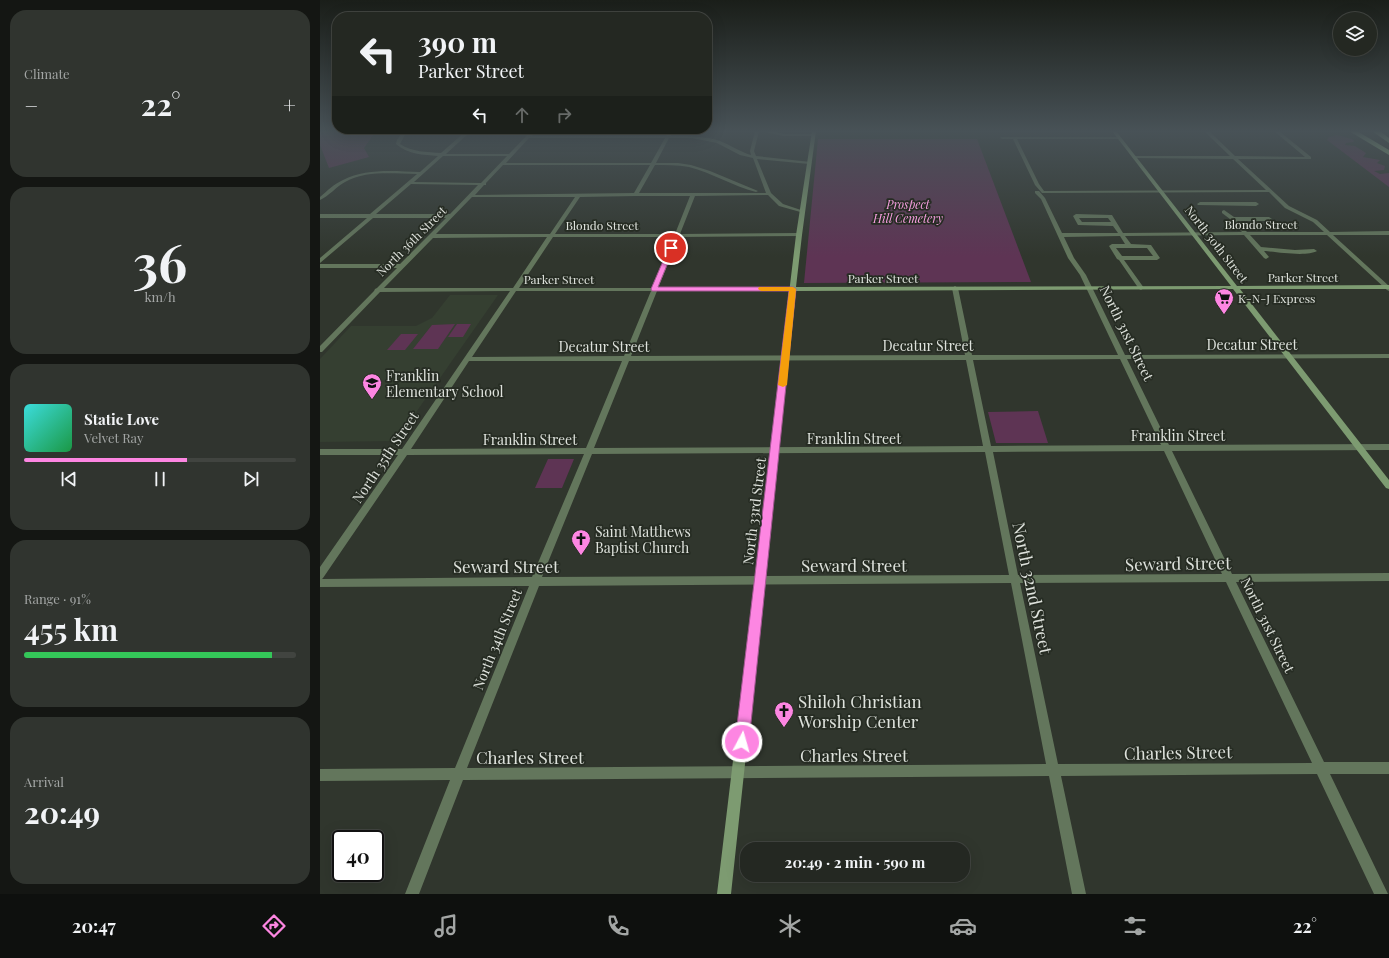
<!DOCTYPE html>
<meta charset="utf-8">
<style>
:root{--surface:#242822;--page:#30342f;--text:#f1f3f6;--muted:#a3a6a5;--line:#414440;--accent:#fd86e2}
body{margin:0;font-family:"Playfair Display",serif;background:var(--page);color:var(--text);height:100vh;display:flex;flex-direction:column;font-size:15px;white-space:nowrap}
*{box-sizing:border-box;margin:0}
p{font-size:13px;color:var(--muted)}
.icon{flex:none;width:22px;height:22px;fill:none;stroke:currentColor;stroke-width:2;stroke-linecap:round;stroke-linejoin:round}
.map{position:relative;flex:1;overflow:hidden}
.details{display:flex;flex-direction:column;gap:10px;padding:10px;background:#141613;width:320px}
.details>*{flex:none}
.hud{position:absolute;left:12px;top:12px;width:380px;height:122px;border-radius:16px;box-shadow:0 4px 16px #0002,0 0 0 1px var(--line);background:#242822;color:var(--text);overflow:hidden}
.tools{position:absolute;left:1013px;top:12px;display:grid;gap:8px}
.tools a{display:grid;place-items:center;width:44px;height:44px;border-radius:50%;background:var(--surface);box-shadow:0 4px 16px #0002,0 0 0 1px var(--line);font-size:20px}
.speed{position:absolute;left:12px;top:830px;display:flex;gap:8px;font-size:20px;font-weight:700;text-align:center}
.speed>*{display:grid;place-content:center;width:52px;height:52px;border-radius:50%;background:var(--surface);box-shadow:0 4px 16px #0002,0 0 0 1px var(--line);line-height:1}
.speed .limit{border:2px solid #111;border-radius:6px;background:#fff;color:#111}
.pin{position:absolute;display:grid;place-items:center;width:34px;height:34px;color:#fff;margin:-17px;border:2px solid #fff;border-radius:50%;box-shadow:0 1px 4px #0007}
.me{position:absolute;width:44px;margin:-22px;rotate:6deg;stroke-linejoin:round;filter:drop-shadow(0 0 3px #0008)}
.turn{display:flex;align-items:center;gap:14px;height:84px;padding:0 20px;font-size:18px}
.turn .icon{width:52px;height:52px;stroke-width:2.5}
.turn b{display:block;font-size:28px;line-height:34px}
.lanes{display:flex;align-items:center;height:38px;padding:0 20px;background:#0003;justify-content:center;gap:20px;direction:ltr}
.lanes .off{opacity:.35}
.big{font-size:30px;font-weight:700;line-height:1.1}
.details .tile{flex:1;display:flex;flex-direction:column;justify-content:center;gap:6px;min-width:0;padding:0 14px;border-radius:16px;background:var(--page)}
.details .dial{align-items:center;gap:0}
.dial b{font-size:52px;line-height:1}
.song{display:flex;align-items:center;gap:12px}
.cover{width:48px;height:48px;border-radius:6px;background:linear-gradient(135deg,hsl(180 70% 55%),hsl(140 70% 35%))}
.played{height:4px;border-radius:2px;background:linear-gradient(90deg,var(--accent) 60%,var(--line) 60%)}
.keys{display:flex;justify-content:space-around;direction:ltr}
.heat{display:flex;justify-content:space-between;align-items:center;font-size:22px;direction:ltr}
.charge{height:6px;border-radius:3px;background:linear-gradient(90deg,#34c759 91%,var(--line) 0)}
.trip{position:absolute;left:420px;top:842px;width:230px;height:40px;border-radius:16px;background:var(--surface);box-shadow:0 4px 16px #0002,0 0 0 1px var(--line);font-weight:700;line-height:40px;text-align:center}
.dock{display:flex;height:64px;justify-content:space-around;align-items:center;background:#0e100e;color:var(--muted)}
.dock .icon{width:28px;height:28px}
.dock .active{color:var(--accent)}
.dock b{font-size:18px;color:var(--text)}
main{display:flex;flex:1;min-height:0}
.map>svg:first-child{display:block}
.built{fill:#353f31}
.green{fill:#5e3454}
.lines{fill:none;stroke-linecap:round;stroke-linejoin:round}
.street{fill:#63765c;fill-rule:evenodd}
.secondary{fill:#7d9b71;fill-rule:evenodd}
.highway{fill:#a2d18f;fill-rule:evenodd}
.route{fill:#fd86e2;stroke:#a45793}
.slow{fill:#f59e0b}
.labels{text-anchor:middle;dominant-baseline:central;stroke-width:3.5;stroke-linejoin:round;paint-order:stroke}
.far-park-label{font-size:12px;font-style:italic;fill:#f79fe1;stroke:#262c23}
.far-street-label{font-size:12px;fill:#dee2dc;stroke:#262c23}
.far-poi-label{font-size:12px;fill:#dee2dc;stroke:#262c23;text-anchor:start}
.street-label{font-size:14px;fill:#dee2dc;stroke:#262c23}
.poi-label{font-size:14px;fill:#dee2dc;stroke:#262c23;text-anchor:start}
.near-street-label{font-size:17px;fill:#dee2dc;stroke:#262c23}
.near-poi-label{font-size:17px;fill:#dee2dc;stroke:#262c23;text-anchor:start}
</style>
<main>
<section class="details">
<div class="tile"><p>Climate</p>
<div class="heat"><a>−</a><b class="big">22°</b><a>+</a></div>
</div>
<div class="tile dial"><b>36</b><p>km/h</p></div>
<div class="tile">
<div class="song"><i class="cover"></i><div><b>Static Love</b><p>Velvet Ray</p></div></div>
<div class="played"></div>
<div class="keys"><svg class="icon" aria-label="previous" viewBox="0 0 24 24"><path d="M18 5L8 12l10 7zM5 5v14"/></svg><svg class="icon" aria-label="pause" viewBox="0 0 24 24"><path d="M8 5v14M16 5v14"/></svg><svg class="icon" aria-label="next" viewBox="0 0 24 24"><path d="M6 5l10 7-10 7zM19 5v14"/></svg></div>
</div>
<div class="tile"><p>Range · 91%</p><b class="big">455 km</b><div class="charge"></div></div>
<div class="tile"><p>Arrival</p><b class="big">20:49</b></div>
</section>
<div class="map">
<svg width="1069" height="894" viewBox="0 0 1069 894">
<rect width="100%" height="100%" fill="#30362d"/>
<!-- built -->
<path class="built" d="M130,295h48l-102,146 -76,1v-83l31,-33h65l16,-8z"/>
<!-- green -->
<path class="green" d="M0,131h56l-12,17 5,9 -40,11 -9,-23z
M1017,135l15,4 2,2 -1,1 -7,1 -1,2 10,1 11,7 -3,4 17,3 -3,3 8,3 -1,4 -10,1 6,3 9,-1v14l-62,-47 2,-3z
M498,139h159l54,143 -227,1z
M135,324l-17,25h-25l19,-24z
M137,324h14l-8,13h-15z
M81,334h17l-13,16h-18z
M718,411l10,32h-52l-8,-31z
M228,459h26l-12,29h-27z"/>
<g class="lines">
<!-- street -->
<path class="street" d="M83,131h4l-7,13c12,8 27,8 41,9l25,-22h5l-25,23h63l22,-23h5l-4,5h134l4,-4 2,1 -1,3c16,0 34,0 49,5 11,4 20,11 31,14l-1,-4 5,-20h4l-5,20 2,5 55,6v2h-2l-52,-5 14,34 12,11 21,7v2l-25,-7 -11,-11 -73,1 -15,38 119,-1 3,2 -1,1 -122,1 -21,51 135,-1 3,2 -1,1 -138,1 -26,65 334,-1 -13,-67 3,-2 3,2 14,67h146l-38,-80 -12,-17 -27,-59 -6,-6v-2h4l6,7 17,35h56l-5,-7 -35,-1 -5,-9 3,-2 36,1 11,18 119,-1 -12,-13 -8,-6v-2l2,-1 10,7h35l3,2 -3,2h-32l10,11h77l-11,-10 -28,-14 -16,-16 -227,1 -7,-8 -22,-46h-11l-2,-1 1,-1h119l1,1 -2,1h-102l22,45 5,7 222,-1 -33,-31 -99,-1 -2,-1 2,-1h96l-26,-25h5l26,25 70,1 -31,-26h5l32,26v2h-73l51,47 28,14 13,12 59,-1v4h-56l56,51v5l-2,-1 -60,-55h-77l11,12 34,3 19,-1 3,2c-10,6 -41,1 -53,0l5,6 -3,2 -2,-1 -20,-23 -119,1 6,8 20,1 9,13 -3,2h-33l20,28 -3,2 -2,-1 -20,-29 -2,-1 -8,-13 3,-2h13l-5,-8 -56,1 10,21 12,17 39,80 264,-1v4l-262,1 42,86 220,-1v6l-217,1 60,123 157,-1v8l-153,1 88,180h65v12h-59l58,120h-14l-57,-120 -256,2 25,118h-14l-23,-118 -586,4 -44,114h-14l45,-114 -130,1v-12l135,-1 74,-182 -209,1v-20l78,-112h-78v-6h82l108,-158 -130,1 -58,60h-2v-6l54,-55 1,-2 2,-1 20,-20h-77v-4h80l46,-46h-73l-53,45v-5l47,-40h-47v-4h50l47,-40c-24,0 -50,-4 -72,8 -9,5 -16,14 -25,18v-3c7,-6 14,-13 23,-17 23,-12 51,-9 77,-8l18,-16c-14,-1 -31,-2 -42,-12l1,-4zM209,138h136l-14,25h-145zM349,138h23l25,5 23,12 13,3 13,35h-127l16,-28c11,0 22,0 34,2 23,6 44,19 67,25l2,-1 -48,-20 -19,-6 -13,-2h-22zM123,156h64l-26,27 -67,-1zM183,165h147l-16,28 -159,2 9,-10h2v-2zM91,184l67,1 -28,29h-74zM316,196h54l-15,38h-120l25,-37zM152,197h103l-25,37h-114zM759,218h29l3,4h-29zM227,237l-34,51h-129l49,-50zM233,237h120l-21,51h-133zM796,248h31l6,8h-31zM196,291h135l-27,65 -152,1zM800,359l41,86 -170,1 -18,-86zM646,360l17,86 -389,2 35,-87zM149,361h153l-36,87 -175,1zM844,451l58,123 -204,1 -25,-123zM665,452l24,123 -467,2 50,-123zM264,454l-52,123 -210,2 1,-1 84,-123zM906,582l86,181 -254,1 -38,-181zM691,583l35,181 -579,4 72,-182z
M440,131h11l13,3h29l2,1 -2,1h-29z
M880,202h56l3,2 -3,2 -58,-1 -1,-1z"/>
<!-- secondary -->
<path class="secondary" d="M492,131h4l-14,104 -6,52 435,-1 -119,-155h4l121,155 152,-1v4h-149l149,191v9l-3,-1 -153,-199 -437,2 -65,603h-14l79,-659z"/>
<!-- highway -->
<path class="highway" d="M1029,131h8l32,19v5z
M1052,131h8l9,7v5z"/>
</g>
<!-- sky -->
<linearGradient id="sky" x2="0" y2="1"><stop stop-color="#1a1e19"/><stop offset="0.51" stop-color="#485257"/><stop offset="1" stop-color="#485257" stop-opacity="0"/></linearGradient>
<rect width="1069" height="257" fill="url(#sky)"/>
<!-- route -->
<path class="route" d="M349,247l5,1 -16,39h135l3,2 -47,453 -2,5 -5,2 -5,-2 -2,-5 54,-451h-137l-1,-2z"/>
<!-- slow -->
<path class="slow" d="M439,287h34l3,2 -9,96 -4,2 -5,-2 11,-94h-28l-3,-2z"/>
<!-- icons -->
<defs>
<symbol id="supermarket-pin" viewBox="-11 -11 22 30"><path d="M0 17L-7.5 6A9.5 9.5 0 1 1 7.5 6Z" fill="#fd86e2" stroke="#262c23"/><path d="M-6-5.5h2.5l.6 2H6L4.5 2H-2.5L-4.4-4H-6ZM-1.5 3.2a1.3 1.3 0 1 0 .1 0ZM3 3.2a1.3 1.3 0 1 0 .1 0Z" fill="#111"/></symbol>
<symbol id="school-pin" viewBox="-11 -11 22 30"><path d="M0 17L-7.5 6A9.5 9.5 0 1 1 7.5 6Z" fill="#fd86e2" stroke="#262c23"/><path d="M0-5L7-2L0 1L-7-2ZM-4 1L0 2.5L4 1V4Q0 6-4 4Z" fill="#111"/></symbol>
<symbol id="church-pin" viewBox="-11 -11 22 30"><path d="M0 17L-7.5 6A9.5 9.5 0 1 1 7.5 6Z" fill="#fd86e2" stroke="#262c23"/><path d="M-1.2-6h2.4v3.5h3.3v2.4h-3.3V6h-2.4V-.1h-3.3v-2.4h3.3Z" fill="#111"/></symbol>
</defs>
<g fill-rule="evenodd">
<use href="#supermarket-pin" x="893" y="287" width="22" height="30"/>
<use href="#school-pin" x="41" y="372" width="22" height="30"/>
<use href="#church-pin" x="250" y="528" width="22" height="30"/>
<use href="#church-pin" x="453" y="700" width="22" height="30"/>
</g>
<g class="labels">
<!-- far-park labels -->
<g class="far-park-label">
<text x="588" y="204">Prospect<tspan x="588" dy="14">Hill Cemetery</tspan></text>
</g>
<!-- far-street labels -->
<g class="far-street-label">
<text x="941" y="224">Blondo Street</text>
<text x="282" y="225">Blondo Street</text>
<text transform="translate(91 241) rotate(-45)">North 36th Street</text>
<text transform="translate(897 244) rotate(52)">North 30th Street</text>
<text x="983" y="277">Parker Street</text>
<text x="563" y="278">Parker Street</text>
<text x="239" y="279">Parker Street</text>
</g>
<!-- far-poi labels -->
<g class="far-poi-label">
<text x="918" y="298">K-N-J Express</text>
</g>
<!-- street labels -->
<g class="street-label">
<text transform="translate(807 333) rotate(64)">North 31st Street</text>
<text x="932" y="344">Decatur Street</text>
<text x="608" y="345">Decatur Street</text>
<text x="284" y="346">Decatur Street</text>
<text x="858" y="435">Franklin Street</text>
<text x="534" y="438">Franklin Street</text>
<text x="210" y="439">Franklin Street</text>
<text transform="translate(65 457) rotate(-56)">North 35th Street</text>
<text transform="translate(434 511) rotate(-83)">North 33rd Street</text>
<text transform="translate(948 625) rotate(64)">North 31st Street</text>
<text transform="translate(177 639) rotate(-68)">North 34th Street</text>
</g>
<!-- poi labels -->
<g class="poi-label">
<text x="66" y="375">Franklin<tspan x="66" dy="16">Elementary School</tspan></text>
<text x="275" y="531">Saint Matthews<tspan x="275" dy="16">Baptist Church</tspan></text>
</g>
<!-- near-street labels -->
<g class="near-street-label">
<text transform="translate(858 563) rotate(-1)">Seward Street</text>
<text x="534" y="565">Seward Street</text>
<text x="186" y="566">Seward Street</text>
<text transform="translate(713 588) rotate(78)">North 32nd Street</text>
<text transform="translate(858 752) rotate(-1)">Charles Street</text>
<text x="534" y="755">Charles Street</text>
<text x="210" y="757">Charles Street</text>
</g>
<!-- near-poi labels -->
<g class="near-poi-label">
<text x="478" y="701">Shiloh Christian<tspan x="478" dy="20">Worship Center</tspan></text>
</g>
</g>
</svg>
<div class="tools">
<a><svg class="icon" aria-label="layers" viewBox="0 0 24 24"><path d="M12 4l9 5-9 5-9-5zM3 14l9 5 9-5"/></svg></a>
</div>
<div class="speed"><div class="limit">40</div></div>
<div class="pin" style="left:351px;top:248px;background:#d93025"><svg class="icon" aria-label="arrive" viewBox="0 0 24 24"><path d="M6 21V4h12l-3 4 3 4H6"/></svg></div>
<svg class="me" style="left:422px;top:742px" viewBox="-20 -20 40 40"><circle r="17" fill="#fd86e2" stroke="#fff" stroke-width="3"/><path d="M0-11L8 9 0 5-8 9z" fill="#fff"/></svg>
<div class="trip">20:49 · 2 min · 590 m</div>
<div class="hud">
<div class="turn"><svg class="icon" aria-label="left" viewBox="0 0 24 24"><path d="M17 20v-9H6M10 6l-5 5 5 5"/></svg><div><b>390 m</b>Parker Street</div></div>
<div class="lanes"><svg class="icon" aria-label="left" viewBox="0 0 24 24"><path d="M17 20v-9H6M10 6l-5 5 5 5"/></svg><svg class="icon off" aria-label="ahead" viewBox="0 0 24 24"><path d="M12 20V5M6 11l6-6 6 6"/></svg><svg class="icon off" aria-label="right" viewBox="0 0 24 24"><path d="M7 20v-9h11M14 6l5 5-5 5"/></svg></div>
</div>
</div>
</main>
<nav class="dock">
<b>20:47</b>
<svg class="icon active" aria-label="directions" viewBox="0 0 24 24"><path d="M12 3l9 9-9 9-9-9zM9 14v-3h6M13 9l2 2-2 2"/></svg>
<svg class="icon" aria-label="music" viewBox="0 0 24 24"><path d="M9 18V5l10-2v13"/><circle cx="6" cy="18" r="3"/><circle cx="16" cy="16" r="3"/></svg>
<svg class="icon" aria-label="phone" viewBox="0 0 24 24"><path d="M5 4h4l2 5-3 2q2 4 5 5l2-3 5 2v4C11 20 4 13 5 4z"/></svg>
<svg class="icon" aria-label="climate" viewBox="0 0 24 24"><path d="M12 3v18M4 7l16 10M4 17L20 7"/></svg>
<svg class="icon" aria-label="car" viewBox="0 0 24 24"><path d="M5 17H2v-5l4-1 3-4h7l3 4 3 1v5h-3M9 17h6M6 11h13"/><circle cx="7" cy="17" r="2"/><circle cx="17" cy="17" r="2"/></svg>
<svg class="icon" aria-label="filters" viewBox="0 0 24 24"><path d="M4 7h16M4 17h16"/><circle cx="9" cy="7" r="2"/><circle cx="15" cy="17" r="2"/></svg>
<b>22°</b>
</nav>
